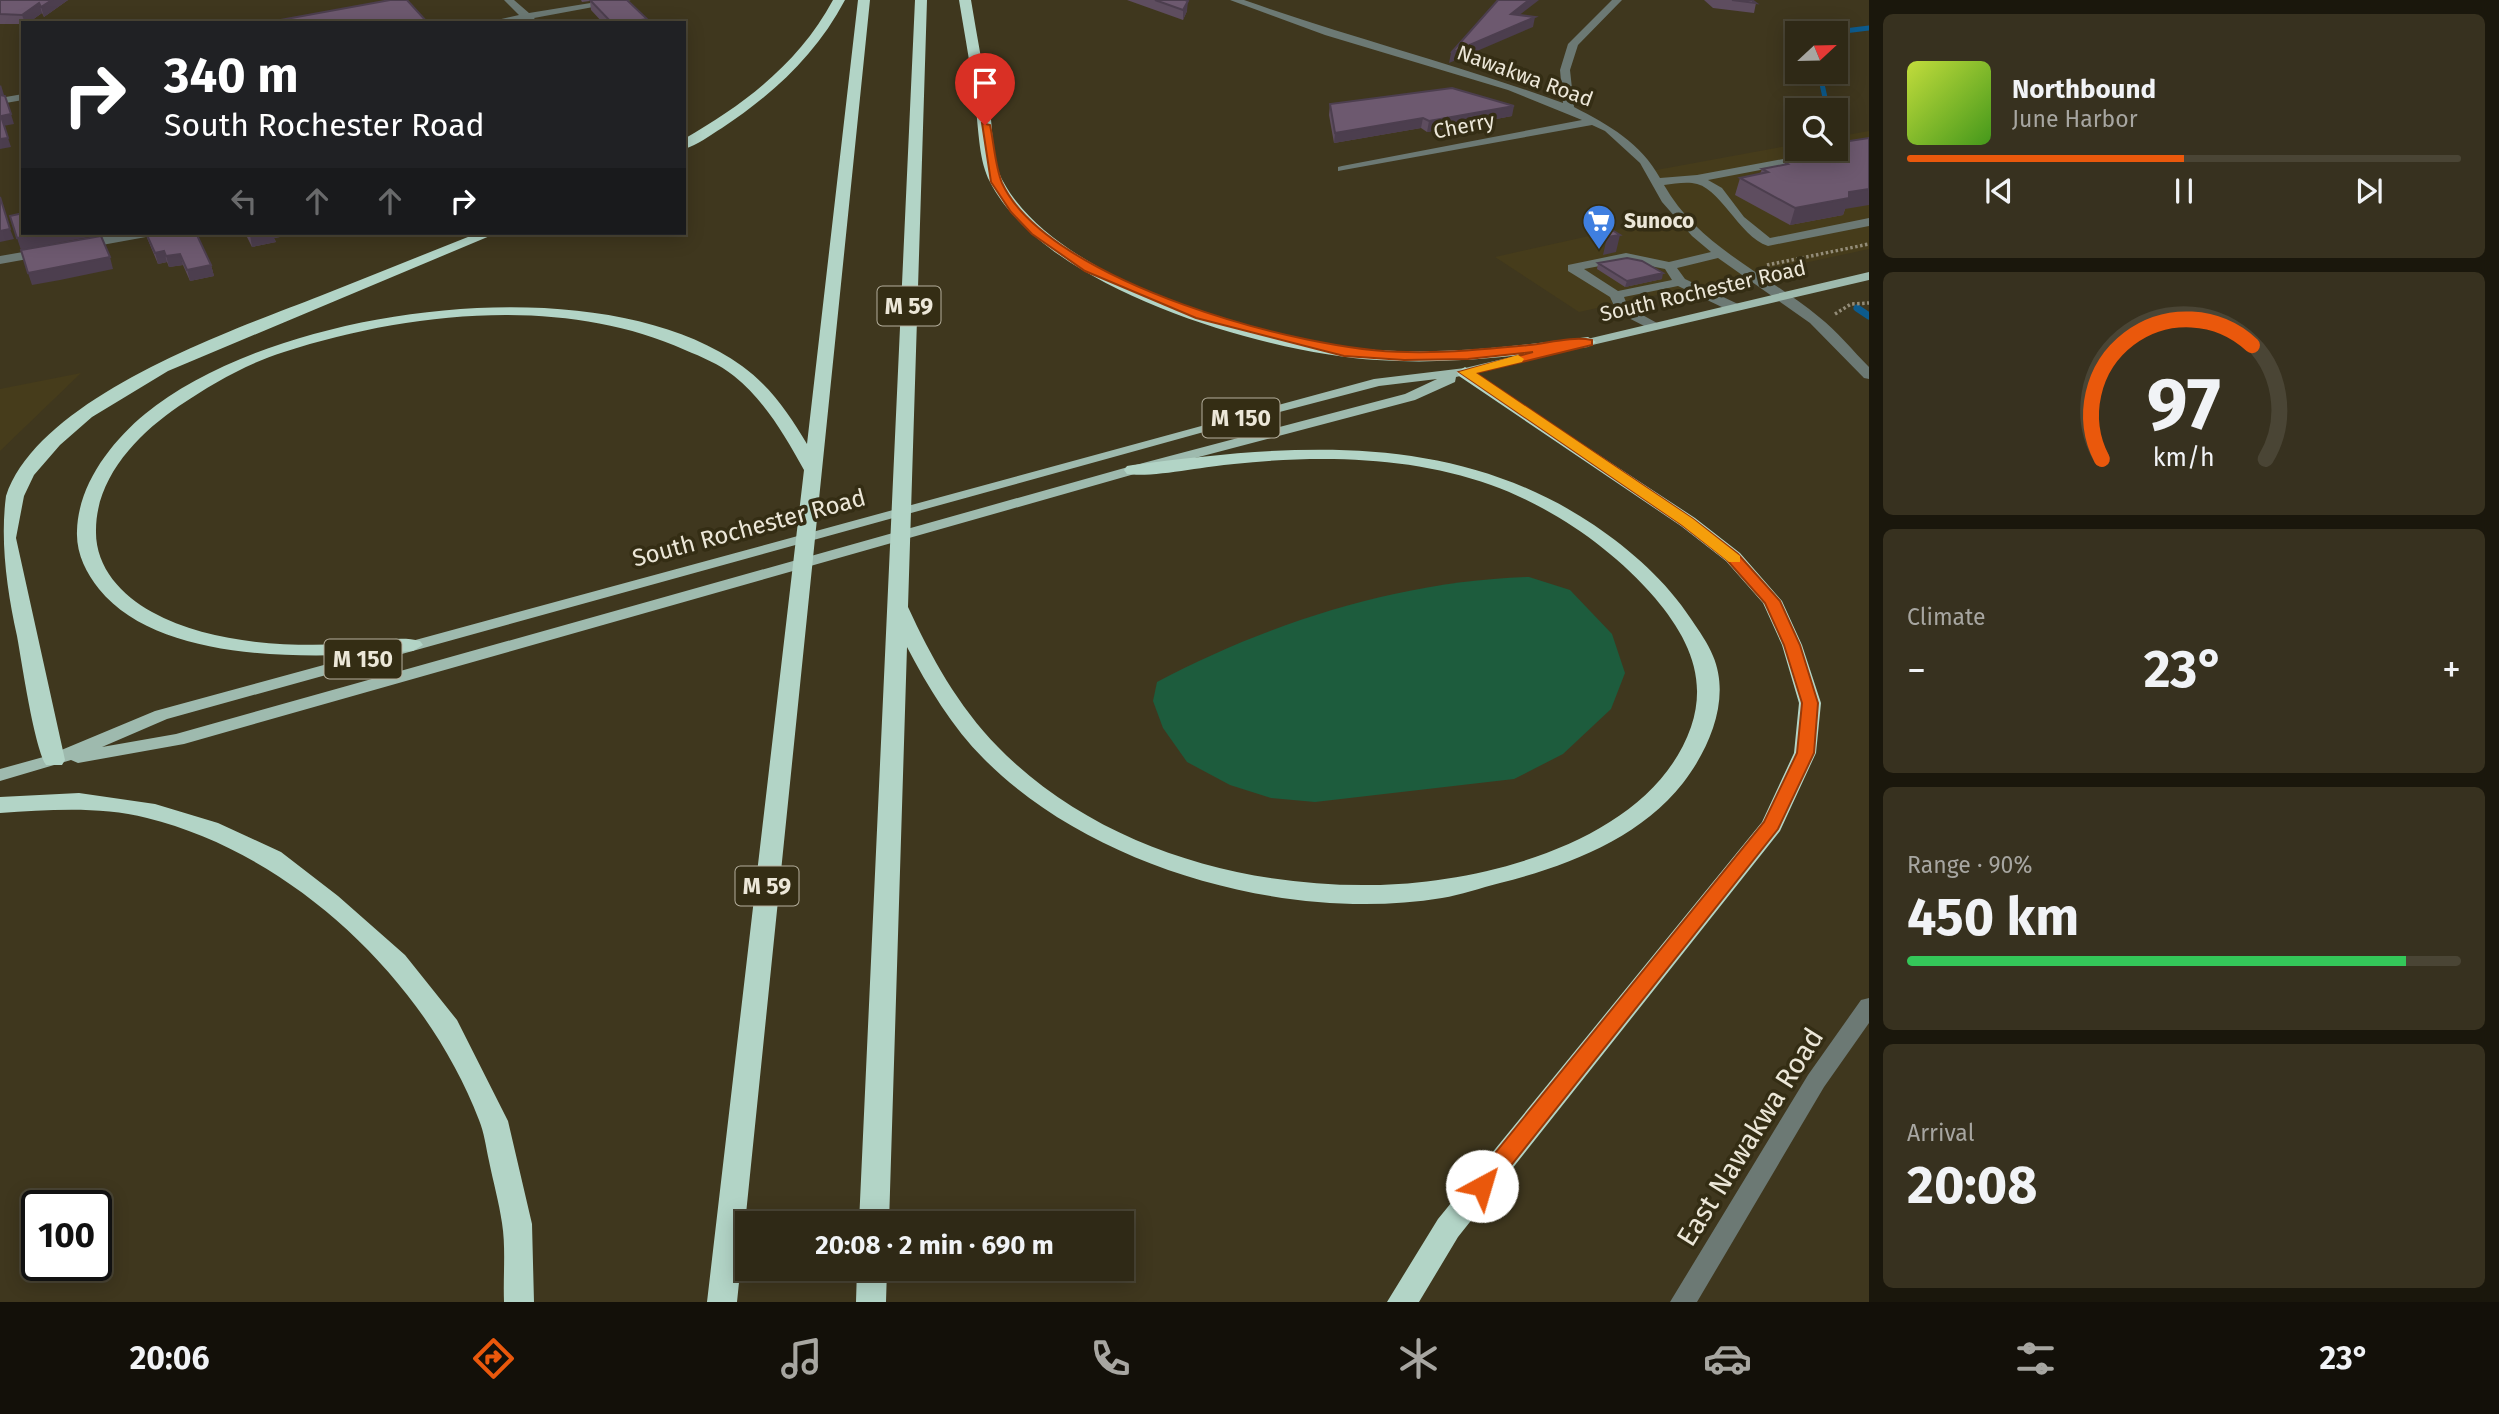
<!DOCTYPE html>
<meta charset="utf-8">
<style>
:root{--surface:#2f2916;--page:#37311f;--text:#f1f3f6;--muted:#a7a6a1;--line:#4a4535;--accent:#ea580c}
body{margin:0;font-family:"Fira Sans",sans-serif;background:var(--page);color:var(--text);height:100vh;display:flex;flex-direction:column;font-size:26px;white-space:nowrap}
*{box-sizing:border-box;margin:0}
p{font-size:23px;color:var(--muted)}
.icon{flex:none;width:38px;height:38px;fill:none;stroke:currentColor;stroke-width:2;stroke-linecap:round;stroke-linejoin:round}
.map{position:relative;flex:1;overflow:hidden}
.drawer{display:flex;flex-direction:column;gap:14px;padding:14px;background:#1a170c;width:630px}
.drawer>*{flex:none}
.guide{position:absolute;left:21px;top:21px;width:665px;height:214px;border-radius:0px;box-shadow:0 4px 18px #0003,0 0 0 2px var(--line);background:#202124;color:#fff;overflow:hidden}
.needle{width:46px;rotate:68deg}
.controls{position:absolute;left:1785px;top:21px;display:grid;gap:14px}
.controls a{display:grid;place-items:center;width:63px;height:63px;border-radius:0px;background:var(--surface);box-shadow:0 4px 18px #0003,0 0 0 2px var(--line);font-size:35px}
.speed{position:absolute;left:21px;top:1190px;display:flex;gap:14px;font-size:35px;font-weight:700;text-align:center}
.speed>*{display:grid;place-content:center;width:91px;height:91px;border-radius:50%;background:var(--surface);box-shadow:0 4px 18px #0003,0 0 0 2px var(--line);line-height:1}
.speed .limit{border:4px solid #111;border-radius:10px;background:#fff;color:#111}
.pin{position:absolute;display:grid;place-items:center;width:60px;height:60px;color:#fff;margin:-72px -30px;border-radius:50% 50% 50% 0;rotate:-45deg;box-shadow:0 0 7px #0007}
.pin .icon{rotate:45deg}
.me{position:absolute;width:77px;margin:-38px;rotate:39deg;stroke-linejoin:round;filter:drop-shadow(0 0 5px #0008)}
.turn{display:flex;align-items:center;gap:24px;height:147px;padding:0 28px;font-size:32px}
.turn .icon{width:91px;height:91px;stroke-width:2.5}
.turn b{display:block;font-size:49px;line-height:60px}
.lanes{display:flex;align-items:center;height:66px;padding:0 28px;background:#0003;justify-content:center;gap:35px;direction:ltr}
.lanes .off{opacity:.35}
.big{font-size:52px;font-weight:700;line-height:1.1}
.drawer .tile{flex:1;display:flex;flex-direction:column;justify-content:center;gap:10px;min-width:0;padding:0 24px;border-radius:10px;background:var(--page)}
.drawer .dial{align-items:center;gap:0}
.dial svg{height:182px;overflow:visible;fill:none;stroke:var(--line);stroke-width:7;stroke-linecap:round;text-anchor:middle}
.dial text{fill:var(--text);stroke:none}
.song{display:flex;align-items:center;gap:21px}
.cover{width:84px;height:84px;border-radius:10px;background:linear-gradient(135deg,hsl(70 70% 55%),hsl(100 70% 35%))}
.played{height:7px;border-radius:4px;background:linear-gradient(90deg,var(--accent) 50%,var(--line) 50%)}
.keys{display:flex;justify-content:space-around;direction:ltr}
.heat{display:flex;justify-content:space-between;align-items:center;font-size:38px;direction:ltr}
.charge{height:10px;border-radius:5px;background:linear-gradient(90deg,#34c759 90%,var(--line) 0)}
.trip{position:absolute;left:735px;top:1211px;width:399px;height:70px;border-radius:0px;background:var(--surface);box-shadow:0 4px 18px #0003,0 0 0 2px var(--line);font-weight:700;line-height:70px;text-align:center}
.menu{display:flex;height:112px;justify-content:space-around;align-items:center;background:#131009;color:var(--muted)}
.menu .icon{width:49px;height:49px}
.menu .selected{color:var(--accent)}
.menu b{font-size:32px;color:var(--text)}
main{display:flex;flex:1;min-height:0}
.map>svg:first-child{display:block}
.built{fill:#463c1b}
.green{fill:#1d5c3d}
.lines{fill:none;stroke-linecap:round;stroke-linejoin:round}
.stream-far1{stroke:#0d5b8d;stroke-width:5}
.stream{stroke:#0d5b8d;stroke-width:7}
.path{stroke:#938c78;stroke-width:3.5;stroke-dasharray:2.5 2.5;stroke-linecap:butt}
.minor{fill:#6c7974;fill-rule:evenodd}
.major{fill:#9ebaae;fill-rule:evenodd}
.highway{fill:#b2d4c6;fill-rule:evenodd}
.wall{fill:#5e4d5f}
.shaded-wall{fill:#4c3e4e}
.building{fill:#6d596f;stroke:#4c3e4e;stroke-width:2}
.route{fill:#ea580c;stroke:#983908;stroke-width:2}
.slow{fill:#f59e0b}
.labels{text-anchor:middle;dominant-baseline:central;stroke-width:7;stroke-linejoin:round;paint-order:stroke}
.far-street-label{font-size:21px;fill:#ece7d8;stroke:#342d14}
.far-poi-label{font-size:21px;font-weight:bold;fill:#ece7d8;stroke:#342d14;text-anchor:start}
.shield{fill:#342d14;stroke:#b5af9d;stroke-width:2}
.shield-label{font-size:23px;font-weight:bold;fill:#ece7d8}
.street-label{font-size:24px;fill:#ece7d8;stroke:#342d14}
.near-street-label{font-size:28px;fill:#ece7d8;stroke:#342d14}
</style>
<main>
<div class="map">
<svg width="1869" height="1302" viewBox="0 0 1869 1302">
<rect width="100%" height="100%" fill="#3f371e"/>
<!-- built -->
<path class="built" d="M1869,131v118l-290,63 -84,-55 184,-41 -28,-45 146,-27v5h39v-12z
M81,373l-81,78v-62z"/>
<!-- green -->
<path class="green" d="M1529,577l41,13 42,44 13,39 -14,36 -48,45 -49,25 -199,23 -44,-4 -41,-13 -43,-23 -24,-34 -10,-27 4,-19c113,-60 244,-101 372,-105z"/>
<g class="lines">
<!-- stream-far1 -->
<path class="stream-far1" d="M1828,33l41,-5
M1836,46l4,6 -4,4
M1827,72l-7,3 6,27 8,8
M1836,112l11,12"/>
<!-- stream -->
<path class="stream" d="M1857,308l12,8"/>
<!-- path -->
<path class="path" d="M1767,265l102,-21
M1835,314l16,-10 18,-1"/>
<!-- minor -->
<path class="minor" d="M504,0h10l15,13 80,-13h22l-97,18 4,5 -14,-3 -40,3 35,-8z
M1230,0h14c105,37 214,65 319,103l-3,-33 8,-26 44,-44h10l-44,45 -8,25 4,37c35,18 67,36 86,71l37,-3 172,-32v6l-161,31 14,8 22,29 26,21 99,-20v8l-101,20c-30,-10 -48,-61 -76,-63 -9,-1 -19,1 -28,2 35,62 103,89 155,132 18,14 34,34 50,50v12l-5,-1 -54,-55 -92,-65 -41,10 8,11 53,25v6h-10l-50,-24 -54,11 4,10 29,16v6l-5,1 -35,-18 -7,-15 -42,-26v-6l58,-12 43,9 42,-10 -19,-16 -30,-34 -22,-39 -35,-32 -13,-6 -254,46v-4l4,-1 240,-46 -74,-30 -183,-55zM1626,261l39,8 7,11 -54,11 -34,-22z
M23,94v6l-23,4v-6z
M127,233h25l-6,4 -66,12 -6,-4 6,-4z
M46,248l4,1v6l-50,9v-8z
M1869,998v25l-45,64 -127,215h-27l138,-227 53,-75z"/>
<!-- major -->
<path class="major" d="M1869,272v8l-413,97 -1,5 -40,18 -277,73 -954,271 -106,19 -7,-3 -71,21v-12l47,-13 108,-45 1219,-332 91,-11zM1437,379l-32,15 -277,73 -952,267 -74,13 65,-28 1044,-289 168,-44z"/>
<!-- highway -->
<path class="highway" d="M833,0h12c-29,55 -72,94 -123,128 -12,7 -24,17 -38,21v-10c61,-35 115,-76 149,-139z
M858,0h12l-133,1302h-30l97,-832c-19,-34 -39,-69 -70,-94 -15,-12 -32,-19 -49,-26 -122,-55 -277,-38 -401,2 -38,12 -72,32 -105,54 -41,28 -83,71 -83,124 -1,37 25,65 56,82 56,31 132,35 194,32 23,-1 52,-9 74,-3l3,4 -10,6c-90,7 -251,16 -314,-62 -13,-16 -23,-36 -22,-58 1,-46 34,-89 68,-117 131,-108 455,-151 597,-48 28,20 48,49 65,78z
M915,0h12l-19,607c23,50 50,99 90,140 96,98 240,140 374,138 109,-1 279,-43 319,-158 17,-50 -4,-91 -36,-129 -43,-50 -103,-91 -164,-113 -81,-29 -172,-30 -257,-21 -29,2 -81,14 -107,10l-3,-4 3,-4 6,-1c161,-21 319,-35 461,60 38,26 72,56 97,94 8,12 17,24 22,37 18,42 -3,92 -30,127 -44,56 -116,83 -183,100 -20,5 -39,12 -58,15 -152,25 -349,-29 -458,-139 -32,-32 -56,-72 -77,-112l-18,576h-30z
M959,0h12c6,37 13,73 19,110 3,23 2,52 14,73 55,99 266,160 372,167 71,5 142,-4 212,-13l8,5 -8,5c-70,9 -140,18 -211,13 -113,-7 -332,-71 -387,-178 -11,-21 -11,-49 -14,-72 -4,-37 -11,-73 -17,-110z
M478,233h19l-329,138 -76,46 -32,28 -26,30 -10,21 -8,42 49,222 -3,5h-16c-12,-19 -24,-102 -29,-129 -10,-45 -17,-95 -11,-140 33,-99 224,-165 314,-200 53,-21 105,-42 158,-63z
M1465,367l230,151 45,35 42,48 20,44 19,58 -5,50 -36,78 -322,406 -39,65h-32l51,-83 324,-397 32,-69 5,-50 -17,-58 -19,-42 -37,-42 -45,-35 -222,-150 -2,-4z
M79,793l76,11 63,19 63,29 57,44 67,59 52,65 51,101 24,103 2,78h-30c-1,-26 2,-54 -2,-79 -3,-21 -9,-42 -13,-62 -3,-14 -5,-29 -10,-41 -53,-139 -186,-266 -332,-302 -48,-12 -98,-8 -147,-5v-16z
M857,1269h30l-1,33h-30z"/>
</g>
<!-- wall -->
<path class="wall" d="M0,0h68l-24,17 -2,-4 -14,10h-5v1h-23z
M581,0h46l20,19v4h-44l-12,-13 -1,-9 -8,1z
M1127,0h58l2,11 -4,9z
M1704,0h48l4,3 -2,10 -41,-5z
M1330,104l182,12 -85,16 -6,-4 -87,15 -5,-28z
M1869,138l-26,77 -53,10 -55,-30 5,-17 20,-4 2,-5 22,-4 1,-3 37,-6 2,-7h12z
M145,233h51l15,32 3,11 -24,5 -7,-16 -14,2 -2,-5 -9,2z
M245,233h34l1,4 -6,1 2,4 -24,5z
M1598,263l64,16 -37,8 -28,-18z"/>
<!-- shaded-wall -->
<path class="shaded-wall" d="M52,0h16l-24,17 -3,-10z
M1529,0h10l-30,23 2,-9z
M1188,1l-1,10 -4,9v-10z
M39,3l3,10 -14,10h-3l-3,-8z
M1535,17l-2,10 -84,36 2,-10z
M647,19v4h-24z
M1,85l3,10 -4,1v-10z
M1514,106l-2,10 -85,16 2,-11z
M11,114l3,10 -11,2 -2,-10z
M1423,118l-2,10 -87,15 1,-10z
M8,138l3,9 -11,2v-10z
M1869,189v16l-24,4 -2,6 -53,10 5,-17 54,-16z
M10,229l4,10 -14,3v-11z
M45,233h54l1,2 -79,15 -4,-12z
M262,233h17l1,4 -6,1 2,4 -24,5 -2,-12z
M1620,235l-4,17 -13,3 4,-18z
M164,251l3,11 -9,2 -3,-11z
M180,254l3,11 -14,2 -3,-11z
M110,257l3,12 -53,11 -28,5 -4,-12z
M211,265l3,11 -24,5 -3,-11z
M1663,273l-1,6 -37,8 2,-6z"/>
<!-- building -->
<path class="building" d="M0,0h52l-11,7 -2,-4 -17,12 -22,-1z
M390,0h17l21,23h-164z
M590,0h37l20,19 -24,4h-11z
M1155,0h30l3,1 -5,9z
M1498,0h31l-18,14 24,3 -84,36z
M1732,0h20l4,3z
M174,20l2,3h-23z
M1452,88l62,18 -85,15 -6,-3 -88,15 -5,-29z
M0,95l5,1 6,18 -10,2 7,22 -8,1z
M1869,138v51l-20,3v6l-54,10 -55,-30 28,-6 -6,-3 26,-5 -3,-2 54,-10 -7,-3h4v-6z
M0,197l10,32 -10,2z
M23,213v20h22l-28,5 -7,-22z
M1612,230l8,5 -13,2z
M146,233h50l15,32 -24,5 -7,-16 -14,2 -2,-5 -9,2z
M101,236l9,21 -82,16 -7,-23z
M1627,258l15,3 21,12 -36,8 -29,-18z"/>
<!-- route -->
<path class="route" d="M982,123l8,2c4,18 5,41 12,58 46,99 303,169 405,169 41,1 81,-3 122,-7 19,-2 44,-9 63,-5v5l-116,28 217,146 45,35 42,47 20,44 18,58 -4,50 -36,76 -288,363 -8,3 -8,-3 -3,-6 3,-7 290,-357 33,-69 5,-50 -18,-58 -19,-42 -38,-43 -45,-35 -223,-153 74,-20 -65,7 -64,1 -60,-4 -148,-38 -111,-47 -53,-37 -21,-22 -20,-30z"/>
<!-- slow -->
<path class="slow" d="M1518,355l6,4 -2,3 -46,11 217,146 47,37v6h-11l-47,-37 -223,-153z"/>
<!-- icons -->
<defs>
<symbol id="supermarket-pin" viewBox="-11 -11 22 30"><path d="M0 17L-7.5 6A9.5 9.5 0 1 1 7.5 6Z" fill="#3f7fe0" stroke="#342d14"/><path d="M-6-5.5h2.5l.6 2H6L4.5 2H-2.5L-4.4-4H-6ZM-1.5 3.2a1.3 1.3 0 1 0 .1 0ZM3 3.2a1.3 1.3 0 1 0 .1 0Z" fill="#fff"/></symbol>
</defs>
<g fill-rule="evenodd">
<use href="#supermarket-pin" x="1580" y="202" width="38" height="52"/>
</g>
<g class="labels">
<!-- far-street labels -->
<g class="far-street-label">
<text transform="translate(1525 76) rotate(20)">Nawakwa Road</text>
<text transform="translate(1464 126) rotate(-11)">Cherry</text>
<text transform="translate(1703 291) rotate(-13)">South Rochester Road</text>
</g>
<!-- far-poi labels -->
<g class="far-poi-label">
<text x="1624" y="221">Sunoco</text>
</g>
<!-- shield labels -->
<g class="shield">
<rect x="877.5" y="286.5" width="63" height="39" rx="5"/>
<rect x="1202.5" y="398.5" width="77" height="39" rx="5"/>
<rect x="324.5" y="639.5" width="77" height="39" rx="5"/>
<rect x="735.5" y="866.5" width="63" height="39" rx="5"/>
</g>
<g class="shield-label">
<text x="909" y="306">M 59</text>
<text x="1241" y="418">M 150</text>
<text x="363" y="659">M 150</text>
<text x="767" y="886">M 59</text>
</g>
<!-- street labels -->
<g class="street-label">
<text transform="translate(749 528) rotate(-15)">South Rochester Road</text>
</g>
<!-- near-street labels -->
<g class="near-street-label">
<text transform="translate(1750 1137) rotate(-58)">East Nawakwa Road</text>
</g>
</g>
</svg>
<div class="controls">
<a><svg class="needle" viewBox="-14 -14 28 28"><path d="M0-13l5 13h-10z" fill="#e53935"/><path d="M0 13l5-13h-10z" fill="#a7a6a1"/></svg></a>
<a><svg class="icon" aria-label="search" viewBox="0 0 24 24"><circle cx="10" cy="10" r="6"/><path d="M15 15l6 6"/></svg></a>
</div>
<div class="speed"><div class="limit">100</div></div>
<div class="pin" style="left:985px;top:125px;background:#d93025"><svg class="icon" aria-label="arrive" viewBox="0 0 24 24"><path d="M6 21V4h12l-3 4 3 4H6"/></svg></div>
<svg class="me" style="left:1482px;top:1186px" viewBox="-20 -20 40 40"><circle r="19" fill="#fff"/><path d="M0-13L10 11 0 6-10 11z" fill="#ea580c"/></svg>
<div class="trip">20:08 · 2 min · 690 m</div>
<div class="guide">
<div class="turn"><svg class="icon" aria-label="right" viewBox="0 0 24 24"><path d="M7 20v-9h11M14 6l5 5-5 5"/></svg><div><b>340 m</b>South Rochester Road</div></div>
<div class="lanes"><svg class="icon off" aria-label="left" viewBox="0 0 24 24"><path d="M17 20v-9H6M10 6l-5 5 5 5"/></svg><svg class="icon off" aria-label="ahead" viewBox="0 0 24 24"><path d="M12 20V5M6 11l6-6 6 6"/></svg><svg class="icon off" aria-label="ahead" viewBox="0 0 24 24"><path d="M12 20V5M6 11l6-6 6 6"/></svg><svg class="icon" aria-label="right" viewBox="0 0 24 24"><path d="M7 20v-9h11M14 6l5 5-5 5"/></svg></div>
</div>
</div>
<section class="drawer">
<div class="tile">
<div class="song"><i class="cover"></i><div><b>Northbound</b><p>June Harbor</p></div></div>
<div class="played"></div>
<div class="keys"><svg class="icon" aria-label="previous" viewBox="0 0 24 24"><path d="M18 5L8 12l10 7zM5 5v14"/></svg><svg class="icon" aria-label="pause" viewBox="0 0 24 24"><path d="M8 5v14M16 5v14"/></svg><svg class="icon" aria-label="next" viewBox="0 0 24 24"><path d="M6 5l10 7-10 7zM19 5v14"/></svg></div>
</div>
<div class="tile dial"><svg viewBox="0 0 100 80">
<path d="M14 69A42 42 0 1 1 86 69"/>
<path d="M14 69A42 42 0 0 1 80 19" stroke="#ea580c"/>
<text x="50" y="56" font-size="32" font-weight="700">97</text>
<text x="50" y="72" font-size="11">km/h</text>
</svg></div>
<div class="tile"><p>Climate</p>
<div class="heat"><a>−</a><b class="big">23°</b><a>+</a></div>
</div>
<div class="tile"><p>Range · 90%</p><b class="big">450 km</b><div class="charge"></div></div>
<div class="tile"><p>Arrival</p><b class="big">20:08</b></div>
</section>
</main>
<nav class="menu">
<b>20:06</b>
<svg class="icon selected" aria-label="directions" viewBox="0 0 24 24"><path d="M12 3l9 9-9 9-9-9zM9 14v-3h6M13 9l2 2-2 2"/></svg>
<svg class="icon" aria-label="music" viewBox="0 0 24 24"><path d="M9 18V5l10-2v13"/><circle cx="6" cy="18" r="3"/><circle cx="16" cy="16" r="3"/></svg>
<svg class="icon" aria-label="phone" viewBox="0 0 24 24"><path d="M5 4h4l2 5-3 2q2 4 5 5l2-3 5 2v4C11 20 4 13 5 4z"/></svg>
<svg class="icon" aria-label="climate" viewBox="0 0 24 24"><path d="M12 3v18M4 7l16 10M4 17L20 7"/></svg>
<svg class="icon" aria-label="car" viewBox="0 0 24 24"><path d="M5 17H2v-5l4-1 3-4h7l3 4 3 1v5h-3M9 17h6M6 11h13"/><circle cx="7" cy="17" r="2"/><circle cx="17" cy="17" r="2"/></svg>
<svg class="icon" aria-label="filters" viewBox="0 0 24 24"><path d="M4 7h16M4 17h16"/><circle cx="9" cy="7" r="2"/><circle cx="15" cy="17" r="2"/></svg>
<b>23°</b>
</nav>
